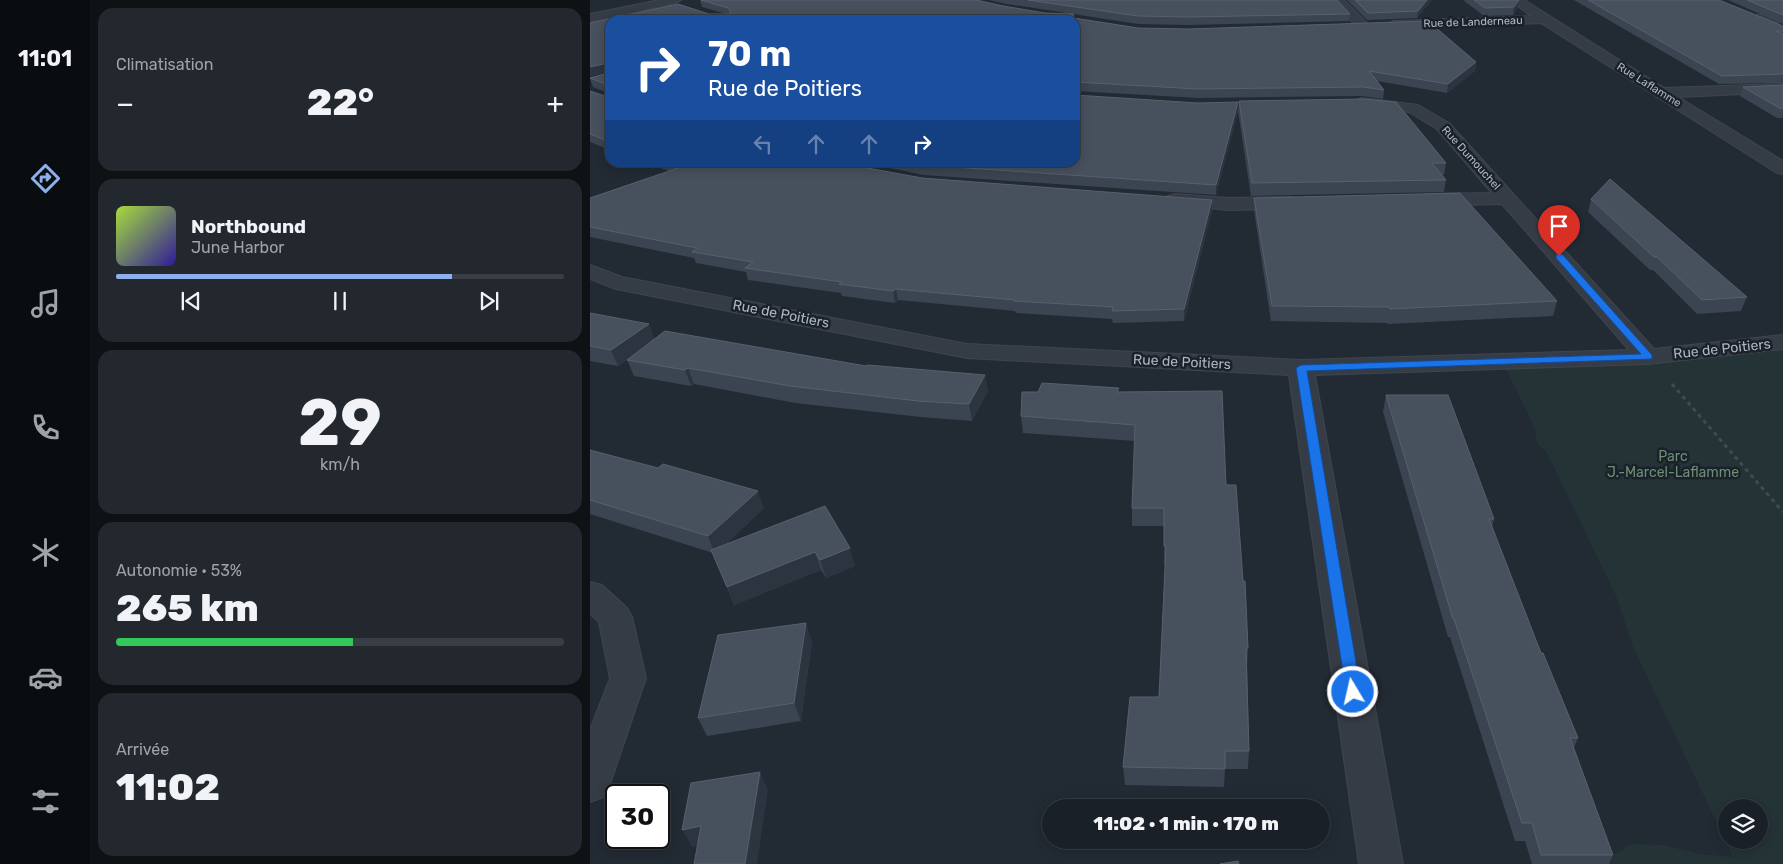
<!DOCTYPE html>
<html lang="fr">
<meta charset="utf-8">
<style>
:root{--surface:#1a2027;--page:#23282f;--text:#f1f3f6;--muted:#9fa3a7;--line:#383e44;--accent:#8db0ea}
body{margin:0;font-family:Rubik,sans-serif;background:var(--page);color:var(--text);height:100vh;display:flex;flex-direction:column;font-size:19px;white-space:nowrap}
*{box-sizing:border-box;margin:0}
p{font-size:16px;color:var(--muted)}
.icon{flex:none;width:28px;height:28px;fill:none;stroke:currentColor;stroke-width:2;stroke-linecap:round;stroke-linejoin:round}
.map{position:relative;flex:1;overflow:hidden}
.side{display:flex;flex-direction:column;gap:8px;padding:8px;background:#0e1215;width:500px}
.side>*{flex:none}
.banner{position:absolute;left:15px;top:15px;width:475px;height:152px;border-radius:15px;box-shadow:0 2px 12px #0003,0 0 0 1px var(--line);background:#1a4fa0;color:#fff;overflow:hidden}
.tools{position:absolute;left:1128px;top:799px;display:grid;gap:10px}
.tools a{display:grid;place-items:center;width:50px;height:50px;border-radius:50%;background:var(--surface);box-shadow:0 2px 12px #0003,0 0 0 1px var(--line);font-size:25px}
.speed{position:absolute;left:15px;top:784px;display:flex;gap:10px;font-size:25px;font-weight:700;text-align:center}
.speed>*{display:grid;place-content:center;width:65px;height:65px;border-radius:50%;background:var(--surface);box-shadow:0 2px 12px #0003,0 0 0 1px var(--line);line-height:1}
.speed .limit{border:2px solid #111;border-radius:8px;background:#fff;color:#111}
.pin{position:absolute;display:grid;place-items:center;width:42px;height:42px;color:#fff;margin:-51px -21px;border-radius:50% 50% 50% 0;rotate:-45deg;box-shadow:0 0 5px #0007}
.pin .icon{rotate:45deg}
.me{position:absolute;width:55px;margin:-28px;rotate:351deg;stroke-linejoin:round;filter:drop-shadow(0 0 4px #0008)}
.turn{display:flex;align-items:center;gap:18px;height:105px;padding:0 20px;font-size:22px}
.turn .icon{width:65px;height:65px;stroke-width:2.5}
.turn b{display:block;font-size:35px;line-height:42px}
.lanes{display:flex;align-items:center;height:48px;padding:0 20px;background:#0003;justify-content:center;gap:25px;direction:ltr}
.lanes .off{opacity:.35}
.big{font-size:38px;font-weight:800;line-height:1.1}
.side .tile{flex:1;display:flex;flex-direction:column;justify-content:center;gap:8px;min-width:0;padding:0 18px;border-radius:15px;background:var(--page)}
.side .dial{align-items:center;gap:0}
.dial b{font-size:65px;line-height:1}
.song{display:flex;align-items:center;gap:15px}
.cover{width:60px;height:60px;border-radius:8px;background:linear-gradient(135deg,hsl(80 70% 55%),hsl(250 70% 35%))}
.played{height:5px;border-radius:2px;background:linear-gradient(90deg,var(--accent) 75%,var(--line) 75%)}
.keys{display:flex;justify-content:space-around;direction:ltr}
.heat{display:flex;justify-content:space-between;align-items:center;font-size:28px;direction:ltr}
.charge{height:8px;border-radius:4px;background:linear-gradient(90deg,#34c759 53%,var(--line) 0)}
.trip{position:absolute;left:452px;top:799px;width:288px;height:50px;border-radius:25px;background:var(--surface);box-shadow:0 2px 12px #0003,0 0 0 1px var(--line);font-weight:800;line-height:50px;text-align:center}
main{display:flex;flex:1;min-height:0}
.tabs{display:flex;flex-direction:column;width:90px;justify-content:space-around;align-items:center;background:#0a0d10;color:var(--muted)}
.tabs .icon{width:35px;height:35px}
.tabs .active{color:var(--accent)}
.tabs b{font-size:22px;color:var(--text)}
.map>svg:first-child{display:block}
.green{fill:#243336;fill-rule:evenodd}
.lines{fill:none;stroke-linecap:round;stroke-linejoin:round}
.minor-casing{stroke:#3f454f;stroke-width:2}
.path{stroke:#3d4d4e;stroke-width:3;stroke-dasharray:4 4;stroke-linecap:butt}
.minor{fill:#363c45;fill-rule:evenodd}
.wall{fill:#3b4451}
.shaded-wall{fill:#2c3440}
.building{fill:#47505d;stroke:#58606d}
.route{fill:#1a73e8;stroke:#114b97}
.labels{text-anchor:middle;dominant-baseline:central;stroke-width:5;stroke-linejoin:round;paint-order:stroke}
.far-street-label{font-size:11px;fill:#b0b7c2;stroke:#1b212a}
.street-label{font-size:14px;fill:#b0b7c2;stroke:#1b212a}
.park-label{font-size:14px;fill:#6b8f73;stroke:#1b212a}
</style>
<main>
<nav class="tabs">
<b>11:01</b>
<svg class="icon active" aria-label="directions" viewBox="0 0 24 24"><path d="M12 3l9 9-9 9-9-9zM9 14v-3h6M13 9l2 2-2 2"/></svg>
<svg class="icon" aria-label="music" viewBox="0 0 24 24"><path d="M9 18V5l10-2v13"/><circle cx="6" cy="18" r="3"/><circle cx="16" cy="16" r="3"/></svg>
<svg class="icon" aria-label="phone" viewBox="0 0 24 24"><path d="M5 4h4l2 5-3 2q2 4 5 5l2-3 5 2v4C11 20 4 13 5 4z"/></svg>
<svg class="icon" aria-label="climate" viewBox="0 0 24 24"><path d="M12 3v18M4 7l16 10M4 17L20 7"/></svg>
<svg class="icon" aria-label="car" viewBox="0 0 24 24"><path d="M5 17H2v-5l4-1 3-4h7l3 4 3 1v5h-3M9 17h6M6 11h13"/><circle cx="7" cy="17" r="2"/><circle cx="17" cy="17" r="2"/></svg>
<svg class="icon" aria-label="filters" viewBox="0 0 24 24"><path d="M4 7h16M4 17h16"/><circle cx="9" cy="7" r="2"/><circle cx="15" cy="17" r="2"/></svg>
</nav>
<section class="side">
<div class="tile"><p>Climatisation</p>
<div class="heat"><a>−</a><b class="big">22°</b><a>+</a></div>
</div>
<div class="tile">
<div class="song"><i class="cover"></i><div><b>Northbound</b><p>June Harbor</p></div></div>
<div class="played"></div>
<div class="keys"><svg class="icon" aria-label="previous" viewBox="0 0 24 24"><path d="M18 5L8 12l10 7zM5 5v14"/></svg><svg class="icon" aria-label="pause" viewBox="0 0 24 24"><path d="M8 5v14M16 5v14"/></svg><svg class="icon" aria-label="next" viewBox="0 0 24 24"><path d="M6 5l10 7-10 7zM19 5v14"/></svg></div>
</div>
<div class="tile dial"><b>29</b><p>km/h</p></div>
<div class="tile"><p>Autonomie · 53%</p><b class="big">265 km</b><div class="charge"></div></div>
<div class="tile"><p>Arrivée</p><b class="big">11:02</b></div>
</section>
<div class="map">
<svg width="1193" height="864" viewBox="0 0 1193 864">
<rect width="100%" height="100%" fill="#222a34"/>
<!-- green -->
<path class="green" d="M1193,342v522h-185l34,-20 31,1 36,9 34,3 -99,-208 -17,-51 -71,-147 -9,-7 -2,-15 -32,-67zM1136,808h33v32h-33z"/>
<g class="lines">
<defs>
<path id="minor" d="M69,0h22l-6,3 -85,19v-8z
M742,0h12l23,23 2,3 -2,3h-8z
M920,0h14l140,88 119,-4v8l-105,5 105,64v13l-6,-1 -236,-150 -148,6 -6,-4 6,-4 138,-5z
M1193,14v8l-26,1 -6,-4 6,-4z
M772,98l56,7 31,18 205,226 129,-14v14l-135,15 -333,11 88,489h-44l-70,-489 -322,-17 -351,-69 -26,-10v-14l32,12 345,67 334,16 328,-10 -127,-146 -75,2 -7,-2 -2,-4 2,-4 7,-2 65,-1 -55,-64 -28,-17 -52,-6 -3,-3 3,-3z
M585,194l53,4 64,-1 7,2 2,4 -2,4 -7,2 -64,1 -60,-6 -2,-4 2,-4z
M0,582l12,3 25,23 5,9 14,61 -36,106 -6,13 -14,5v-72l20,-52 -11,-56 -9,-8z"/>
</defs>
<!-- minor casing -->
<use href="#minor" class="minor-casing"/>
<!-- path -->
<path class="path" d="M1082,384l111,128"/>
<!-- minor -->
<use href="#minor" class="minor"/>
</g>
<!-- wall -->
<path class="wall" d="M110,0h276l27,6 42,7 28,1 1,4 64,10 51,1 239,-8 48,41 -1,9 -28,22 -70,-12 7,9 -1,9 -21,-3 -164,2 -123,-7v-71h-465v130l-20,-8v-51l18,6v-4l-15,-6 -3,-9 18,-5v-1l-18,4v-53l88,-19 31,10h17l-24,-7z
M399,0h348l13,14 -1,7 -160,4 -51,-1 -131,-20z
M757,0h85l-15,18 -50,2z
M873,0h56l-2,8 -4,7 -29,1z
M984,0h145l64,26v57l-64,1z
M1138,0h55v24z
M1193,85v33h-6l-37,-22 3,-9z
M649,101l207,62 -2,12h-2l4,5 -2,12 -193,4 -13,-85z
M648,102v9l-22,84 -292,-20 -63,-13h214l123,-59z
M54,162h191l87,16 290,22v11l-28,110 -71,2 -1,-4 -96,-6 -1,-2 -117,-11 -3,3 -53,-7 -1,-3 -93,-13 -2,-8 -50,-9 -2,-5 -104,-21v-39l79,-27z
M664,198l303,103 -4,15 -165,8 -1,-1 -116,-2 -17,-110z
M1001,199l156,98 -6,14 -44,3 -44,-44h-3l-62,-58z
M0,313l65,26 333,52 -16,30 -51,-4 -126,-14 -101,-19 -3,2 -57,-10 -7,-16 -9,6 -28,-5z
M529,392l107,93 22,163 -1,18 2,85 -1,18h-23l-1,18 -99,-2 -2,-18 36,-70 6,-133h-1v-38h-32v-18l3,-67 -112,-8 -2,-17z
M796,395l108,124 -2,8 49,126 37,85 -4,10 39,107 -4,9h-77l-7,-23h-10l-65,-204h-2l-65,-225z
M0,450l174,58 -39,37 100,-39 30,60 -29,12 -5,-8 -87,35 -21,-52 -123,-39z
M222,641l-11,80 -94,15 -9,-18z"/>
<!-- shaded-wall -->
<path class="shaded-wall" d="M837,0h5l-15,18 1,-7z
M929,0l-2,8 -4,7 1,-8z
M886,62l-1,9 -28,22 1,-9z
M18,63l2,9 -20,4v-9z
M648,102v9l-22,84v-10z
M622,200v11l-28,110v-12z
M306,289l2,11 -3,3 -2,-12z
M59,324l6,16 -37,26 -7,-16z
M98,368l6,16 -3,2 -6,-16z
M395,375l3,16 -16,30 -3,-17z
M168,491l6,17 -49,46 -7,-18z
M260,548l5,18 -29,12 -6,-18z
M225,552l6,18 -87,35 -7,-18z
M216,623l6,18 -11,80 -7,-18z
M170,772l8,18 -11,74h-12z
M111,826l10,18 -19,3 -10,-17z"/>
<!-- building -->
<path class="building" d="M111,0h275l27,6 42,7 28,1 1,4 64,10 51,1 239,-8 48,41 -28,22 -79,-13 15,19 -21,-3 -165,2 -123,-7v-62h-465v122l-20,-8v-43l18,6v-12l-18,-7 18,-5v-10l-18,4v-44l88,-19 31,10h20l2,-1 -3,-5z
M438,0h309l13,14 -161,3 -51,-1z
M765,0h72l-9,11 -50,2z
M884,0h45l-5,7 -29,1z
M998,0h131l64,26v5h-7l7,3v40l-61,2z
M1157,0h36v15z
M1193,85v23l-2,1 -38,-22z
M485,95l123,8 40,-1 -22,83 -293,-20 -13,-3h165z
M773,99l33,3 50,61h-14l14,17 -194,3 -13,-82z
M80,162h165l87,16 290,22 -28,109 -72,2 1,-4 -99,-6 1,-1 -119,-11 -3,2 -54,-7 3,-2 -97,-14 8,-6 -61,-10 5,-4 -107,-21v-29l91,-31z
M1020,179l137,118 -45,3 -45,-43h-3l-63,-58z
M870,193l97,108 -167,8 -1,-2 -117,-1 -18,-108z
M0,313l59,11 -38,26 -21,-4z
M75,331l201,35 2,-1 117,10 -16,29 -51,-3 -128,-15 -102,-18 -3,2 -58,-10z
M452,383l77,5 -2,4 105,-1 4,94h10l7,96h2l3,67h-2l3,103h-24v18l-102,-2 7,-70h29l7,-151h-2v-38h-32l3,-83 -114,-9 1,-24h16z
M796,395h62l46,124h-5l52,134h2l35,85h-8l43,117h-72l-9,-32h-10l-68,-204h-1z
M0,450l68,18 5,-4 95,27 -50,45 -118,-36z
M235,506l25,42 -30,12 -5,-8 -88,35 -16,-37z
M216,623l-12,80 -96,15 20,-83z
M170,772l-15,92h-51l7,-38 -19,4 9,-47z
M648,861l1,3h-19z"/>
<!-- route -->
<path class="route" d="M966,254h6l90,101v4l-345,12 54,321 -2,5 -6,2 -5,-2 -2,-5 -50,-324 5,-3 340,-11 -85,-96z"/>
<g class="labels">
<!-- far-street labels -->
<g class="far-street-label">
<text transform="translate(883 22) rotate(-2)">Rue de Landerneau</text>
<text transform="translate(1059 85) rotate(32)">Rue Laflamme</text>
<text transform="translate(881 158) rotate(48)">Rue Dumouchel</text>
</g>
<!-- street labels -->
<g class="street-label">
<text transform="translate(191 314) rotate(11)">Rue de Poitiers</text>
<text transform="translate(1132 349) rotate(-6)">Rue de Poitiers</text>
<text transform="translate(592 362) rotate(3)">Rue de Poitiers</text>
</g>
<!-- park labels -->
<g class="park-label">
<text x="1083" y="456">Parc<tspan x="1083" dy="16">J.-Marcel-Laflamme</tspan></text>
</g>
</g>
</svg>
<div class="tools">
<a><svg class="icon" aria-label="layers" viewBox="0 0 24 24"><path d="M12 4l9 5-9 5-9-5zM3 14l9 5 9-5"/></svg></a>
</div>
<div class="speed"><div class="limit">30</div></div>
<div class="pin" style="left:969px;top:256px;background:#d93025"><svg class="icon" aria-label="arrive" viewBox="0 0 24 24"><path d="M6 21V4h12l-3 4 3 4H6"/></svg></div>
<svg class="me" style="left:763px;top:692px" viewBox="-20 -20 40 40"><circle r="17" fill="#1a73e8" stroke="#fff" stroke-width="3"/><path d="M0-11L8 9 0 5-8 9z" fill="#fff"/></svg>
<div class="trip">11:02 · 1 min · 170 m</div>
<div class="banner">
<div class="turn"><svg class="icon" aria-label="right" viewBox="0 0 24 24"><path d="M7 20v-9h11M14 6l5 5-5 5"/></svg><div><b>70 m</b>Rue de Poitiers</div></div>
<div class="lanes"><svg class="icon off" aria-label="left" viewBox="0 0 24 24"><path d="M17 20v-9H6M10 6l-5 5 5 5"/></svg><svg class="icon off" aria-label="ahead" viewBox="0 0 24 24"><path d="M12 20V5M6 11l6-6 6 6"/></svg><svg class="icon off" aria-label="ahead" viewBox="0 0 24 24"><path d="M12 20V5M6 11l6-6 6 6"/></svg><svg class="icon" aria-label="right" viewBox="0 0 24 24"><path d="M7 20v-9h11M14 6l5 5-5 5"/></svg></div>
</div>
</div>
</main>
